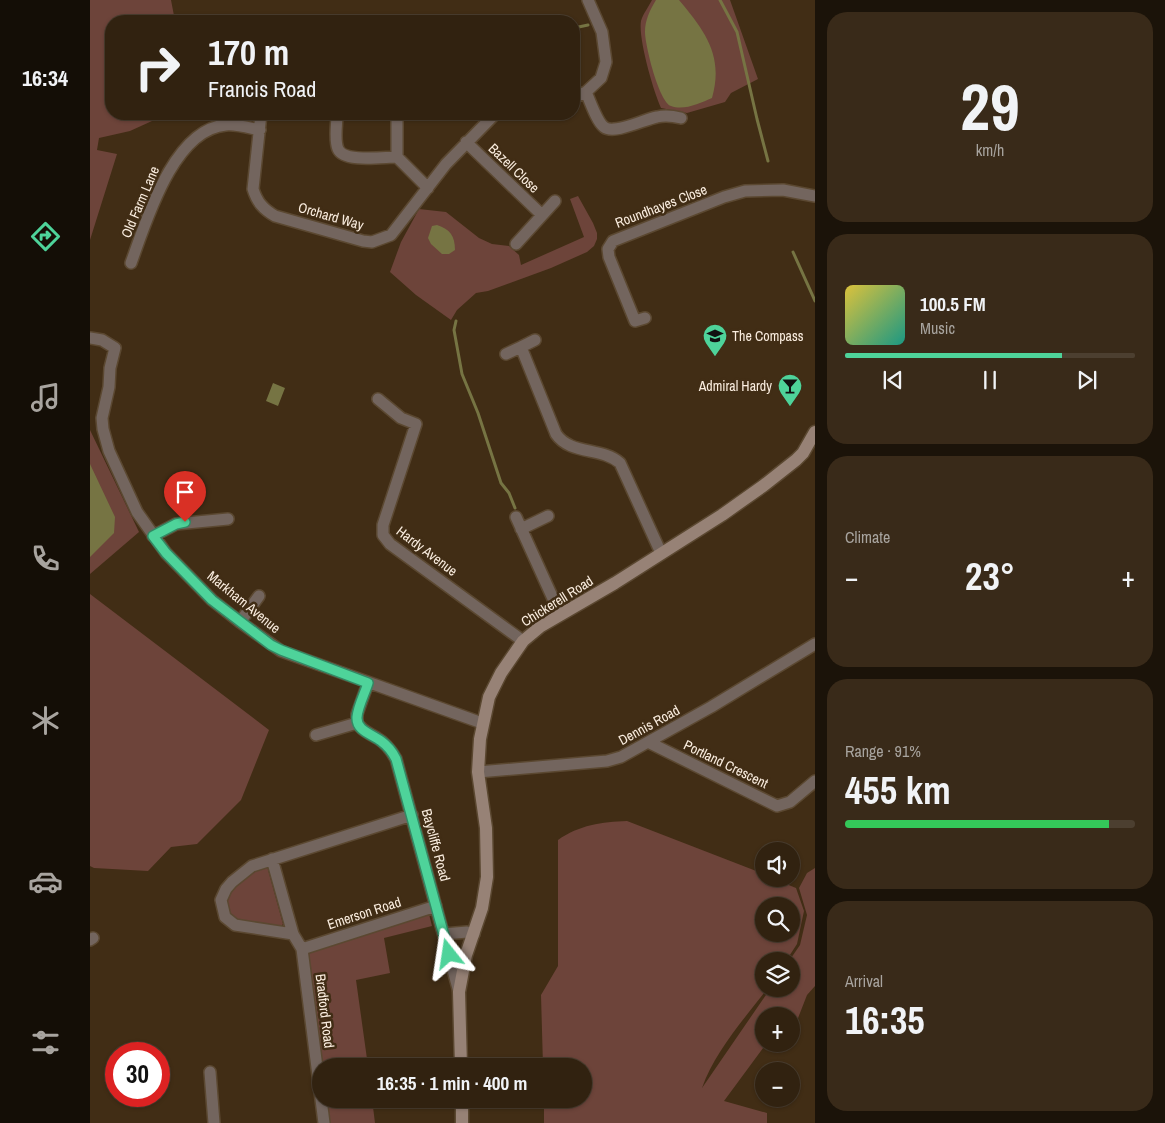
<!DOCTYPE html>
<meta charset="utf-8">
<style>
:root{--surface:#312210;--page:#392a19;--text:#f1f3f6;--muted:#a8a49f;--line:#4c3f30;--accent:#4ed39a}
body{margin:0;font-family:"Archivo Narrow",sans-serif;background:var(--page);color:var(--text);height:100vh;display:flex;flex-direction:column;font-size:19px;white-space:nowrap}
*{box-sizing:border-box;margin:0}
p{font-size:16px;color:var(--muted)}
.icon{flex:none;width:28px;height:28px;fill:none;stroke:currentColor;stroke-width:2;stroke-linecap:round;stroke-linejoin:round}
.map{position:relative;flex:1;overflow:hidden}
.panel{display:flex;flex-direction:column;gap:12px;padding:12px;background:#1b1309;width:350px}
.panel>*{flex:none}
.top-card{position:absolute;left:15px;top:15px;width:475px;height:105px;border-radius:20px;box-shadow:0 1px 4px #0004,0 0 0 1px var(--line);background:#312210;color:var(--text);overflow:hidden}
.controls{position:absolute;left:665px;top:842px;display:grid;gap:10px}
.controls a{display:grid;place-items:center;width:45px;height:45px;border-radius:50%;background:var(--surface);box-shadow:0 1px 4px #0004,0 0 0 1px var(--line);font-size:25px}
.speed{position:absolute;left:15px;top:1042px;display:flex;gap:10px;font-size:25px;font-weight:700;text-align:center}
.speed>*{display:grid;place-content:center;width:65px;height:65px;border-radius:50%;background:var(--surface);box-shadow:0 1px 4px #0004,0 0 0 1px var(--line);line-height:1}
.speed .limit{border:8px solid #d22;background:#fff;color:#111}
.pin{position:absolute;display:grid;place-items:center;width:42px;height:42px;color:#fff;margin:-51px -21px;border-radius:50% 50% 50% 0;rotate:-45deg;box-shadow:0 0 5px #0007}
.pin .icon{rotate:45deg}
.me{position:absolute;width:55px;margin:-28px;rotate:345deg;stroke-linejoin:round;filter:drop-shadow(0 0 4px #0008)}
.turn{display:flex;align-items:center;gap:18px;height:105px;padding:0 20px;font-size:22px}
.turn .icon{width:65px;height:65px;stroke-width:2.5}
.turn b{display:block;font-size:35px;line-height:42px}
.big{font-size:38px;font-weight:700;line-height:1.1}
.panel .tile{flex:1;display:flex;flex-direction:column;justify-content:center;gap:8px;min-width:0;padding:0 18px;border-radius:20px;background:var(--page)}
.panel .dial{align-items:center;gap:0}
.dial b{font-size:65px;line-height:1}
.song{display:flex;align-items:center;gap:15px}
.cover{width:60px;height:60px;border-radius:8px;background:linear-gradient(135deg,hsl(50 70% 55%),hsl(170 70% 35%))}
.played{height:5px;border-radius:2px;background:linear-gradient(90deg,var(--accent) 75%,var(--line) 75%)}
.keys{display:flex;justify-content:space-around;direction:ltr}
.heat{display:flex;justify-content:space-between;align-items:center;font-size:28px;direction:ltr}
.charge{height:8px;border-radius:4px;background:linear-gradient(90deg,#34c759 91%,var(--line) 0)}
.trip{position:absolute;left:222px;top:1058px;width:280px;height:50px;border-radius:25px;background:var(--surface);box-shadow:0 1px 4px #0004,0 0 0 1px var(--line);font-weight:700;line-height:50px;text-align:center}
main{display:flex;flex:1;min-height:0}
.tabs{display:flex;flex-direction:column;width:90px;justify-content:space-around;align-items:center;background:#140e06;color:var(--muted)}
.tabs .icon{width:35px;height:35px}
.tabs .selected{color:var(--accent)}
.tabs b{font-size:22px;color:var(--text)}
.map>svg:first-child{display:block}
.green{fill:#6d443a;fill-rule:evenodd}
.water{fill:#767443}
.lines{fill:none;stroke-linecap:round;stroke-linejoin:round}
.stream{stroke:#767443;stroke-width:3}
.street-casing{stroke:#5b4831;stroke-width:14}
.secondary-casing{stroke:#5b4831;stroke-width:15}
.street{stroke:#73655e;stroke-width:11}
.secondary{stroke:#978276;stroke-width:12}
.route-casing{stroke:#338964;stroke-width:12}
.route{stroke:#4ed39a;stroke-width:9}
.labels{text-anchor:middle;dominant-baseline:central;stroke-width:5;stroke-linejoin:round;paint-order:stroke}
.street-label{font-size:14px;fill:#faeddf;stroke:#412d15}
.poi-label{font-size:14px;fill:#faeddf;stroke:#412d15;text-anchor:start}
</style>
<main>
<nav class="tabs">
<b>16:34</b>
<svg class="icon selected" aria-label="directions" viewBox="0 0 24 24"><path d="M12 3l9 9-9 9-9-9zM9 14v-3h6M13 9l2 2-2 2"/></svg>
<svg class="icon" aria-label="music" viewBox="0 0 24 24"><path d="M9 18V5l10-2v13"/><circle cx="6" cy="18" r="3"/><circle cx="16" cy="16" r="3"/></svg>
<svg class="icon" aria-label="phone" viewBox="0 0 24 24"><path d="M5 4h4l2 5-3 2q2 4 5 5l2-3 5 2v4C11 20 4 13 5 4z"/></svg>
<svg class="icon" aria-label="climate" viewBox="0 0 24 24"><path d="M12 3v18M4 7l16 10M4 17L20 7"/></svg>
<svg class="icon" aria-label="car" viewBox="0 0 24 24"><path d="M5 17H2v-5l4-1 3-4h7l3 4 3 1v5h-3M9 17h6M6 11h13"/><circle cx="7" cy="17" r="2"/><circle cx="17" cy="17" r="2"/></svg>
<svg class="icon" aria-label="filters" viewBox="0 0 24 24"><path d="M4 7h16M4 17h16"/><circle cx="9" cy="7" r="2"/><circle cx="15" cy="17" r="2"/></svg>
</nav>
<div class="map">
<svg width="725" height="1123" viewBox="0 0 725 1123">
<rect width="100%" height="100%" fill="#412d15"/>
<!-- green -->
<path class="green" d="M0,0h81l4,21h-64v93h52v2l-33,15 -31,7 -2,12 20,4 -27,86z
M562,0h78l28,79 -27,14 -6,9 -38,11 -26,-5c-8,-18 -23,-70 -20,-87 2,-7 8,-15 11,-21z
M488,196l15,27 4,10v6l-3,7 -7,6 -36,16 -63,23 -12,2 -19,17 -6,10 -35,-25 -26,-23 11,-30 18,-33 27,3 33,26 13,6 17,2 10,9 2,10 63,-28 -14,-38z
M0,430l49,102 -49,42z
M0,594l179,136 -28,70 -44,44 -26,3 -23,24 -54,-3 -4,-2z
M537,821l137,53v5h10l22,9 8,23 -7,33 -11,17h-22v28h3c-23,30 -53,64 -65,99l68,-99h21v-28h-2l11,-16 7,-30 -8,-27 8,-15 8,-5v118l-8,9 -14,36h-2v-15h-27v28h2l-42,57 43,12v10h-223v-24h40v-33h-41l-2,-71 17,-29v-126c21,-15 44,-18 69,-19zM674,906h27v28h-27z
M177,866l16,58 -3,4c-12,-2 -42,-3 -49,-12 -17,-21 20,-44 36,-50z
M339,914l3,12 -48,12 6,35 -34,7 12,86h-47l-19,-114z
M235,1099h47l3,24h-46z"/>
<!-- water -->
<path class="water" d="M566,0h23c26,31 45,56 33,98 -12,5 -28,13 -41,8 -12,-4 -26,-61 -26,-74 0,-12 5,-22 11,-32z
M347,225c13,4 18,11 18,25l-6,4h-7l-11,-10 -3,-6 4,-12z
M183,383l12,5 -7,18 -12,-5z
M0,464l25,53 -1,16 -24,24z"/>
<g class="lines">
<!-- stream -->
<path class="stream" d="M630,0l17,32 20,87 11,42
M484,28l14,-3
M703,252l22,49
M366,321l-2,9 8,44 16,39 23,70 8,10 6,15"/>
<defs>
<path id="street" d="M498,0l14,32 4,30 -5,16 -15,14c4,9 11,30 18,35 10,8 41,-8 53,-10 8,-2 16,-1 24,1
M484,97l12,-5
M171,114l-8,75c4,13 10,20 22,27l88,25 9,1 19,-7 55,-71 49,-50
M247,114c0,10 -3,26 1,35 6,14 45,8 59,8
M307,114v43l31,31
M376,142l76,73
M426,244l39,-43
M41,263c15,-41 42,-134 95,-138 10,-1 24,3 34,5
M555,318l-10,3 -26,-64 -1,-8 5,-8 111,-44 21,-6 38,-1 32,6
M0,338l12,2 13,8 -5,20 -1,19 -7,31 1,11 6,22 28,61 29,41 46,47 28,22 41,29 201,72
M445,340l-14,7 35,87c14,21 46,13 64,29l41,90
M416,354l15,-7
M288,399l23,19 15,6 -33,101v10l7,9 133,97
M426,517l44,97
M431,529l27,-13
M63,536l23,-12 52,-5
M150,622l19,-26
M267,723c5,8 12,10 20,15 9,5 14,12 19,21l63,233
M226,735l41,-12v-9l11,-31
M560,743l127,63 13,-4 25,-21
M388,772l129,-11 14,-4 90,-50 104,-63
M182,859l21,75 9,15 22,174
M203,934l-58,-9 -10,-8 -4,-17 5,-11 6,-7 20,-16 160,-51
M354,934l23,-2 7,2
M0,940l3,-2
M212,949l134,-43
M120,1072l4,51"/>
<path id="secondary" d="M371,1066l-2,-74 7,-37 16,-47 5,-31 -1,-49 -8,-56 2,-33 9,-42 12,-24 22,-32 18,-15 74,-43 107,-68 41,-29 33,-26 7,-7 12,-21
M372,1099v24"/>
</defs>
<!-- street casing -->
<use href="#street" class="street-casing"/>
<!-- secondary casing -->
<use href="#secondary" class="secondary-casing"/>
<!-- street -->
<use href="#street" class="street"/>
<!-- secondary -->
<use href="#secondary" class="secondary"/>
</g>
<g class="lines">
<defs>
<path id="route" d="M95,522l-9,2 -23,12 13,17 46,47 59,45 10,5 87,33c-3,10 -10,23 -11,34 -1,14 15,17 24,24 7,5 11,10 15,18l53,195"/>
</defs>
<!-- route casing -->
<use href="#route" class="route-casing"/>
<!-- route -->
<use href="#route" class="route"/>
</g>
<!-- icons -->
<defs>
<symbol id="school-pin" viewBox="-11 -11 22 30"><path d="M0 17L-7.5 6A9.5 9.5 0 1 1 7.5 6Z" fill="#4ed39a" stroke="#412d15"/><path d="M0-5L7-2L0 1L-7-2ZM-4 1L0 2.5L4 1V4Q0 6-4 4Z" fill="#111"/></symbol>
<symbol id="bar-pin" viewBox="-11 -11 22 30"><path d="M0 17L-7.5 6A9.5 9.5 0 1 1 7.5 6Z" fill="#4ed39a" stroke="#412d15"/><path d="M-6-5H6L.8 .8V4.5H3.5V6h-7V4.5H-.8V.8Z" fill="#111"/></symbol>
</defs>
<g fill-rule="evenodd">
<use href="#school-pin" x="611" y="322" width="28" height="38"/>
<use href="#bar-pin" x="686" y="372" width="28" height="38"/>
</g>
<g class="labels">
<!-- street labels -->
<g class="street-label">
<text transform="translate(424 168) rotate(44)">Bazell Close</text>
<text transform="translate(50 202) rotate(-67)">Old Farm Lane</text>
<text transform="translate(571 206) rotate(-21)">Roundhayes Close</text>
<text transform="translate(241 216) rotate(16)">Orchard Way</text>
<text transform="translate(337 551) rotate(37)">Hardy Avenue</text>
<text transform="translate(467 601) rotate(-32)">Chickerell Road</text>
<text transform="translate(154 602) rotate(39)">Markham Avenue</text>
<text transform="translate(559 725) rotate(-29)">Dennis Road</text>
<text transform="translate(636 764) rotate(26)">Portland Crescent</text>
<text transform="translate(346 845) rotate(75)">Baycliffe Road</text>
<text transform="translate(274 913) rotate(-18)">Emerson Road</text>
<text transform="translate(235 1011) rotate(83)">Bradford Road</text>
</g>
<!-- poi labels -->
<g class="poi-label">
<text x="642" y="336">The Compass</text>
<text x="682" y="386" text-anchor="end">Admiral Hardy</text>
</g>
</g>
</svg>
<div class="controls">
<a><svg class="icon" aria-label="sound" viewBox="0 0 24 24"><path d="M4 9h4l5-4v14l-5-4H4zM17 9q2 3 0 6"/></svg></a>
<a><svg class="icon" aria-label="search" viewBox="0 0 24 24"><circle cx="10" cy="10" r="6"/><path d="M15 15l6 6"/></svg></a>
<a><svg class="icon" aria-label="layers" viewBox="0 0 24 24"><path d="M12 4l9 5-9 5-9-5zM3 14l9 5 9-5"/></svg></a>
<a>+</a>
<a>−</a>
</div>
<div class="speed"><div class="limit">30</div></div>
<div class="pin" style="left:95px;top:522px;background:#d93025"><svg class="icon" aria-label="arrive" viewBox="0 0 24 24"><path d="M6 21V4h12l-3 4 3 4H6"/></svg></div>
<svg class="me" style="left:359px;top:954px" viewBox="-20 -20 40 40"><path d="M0-17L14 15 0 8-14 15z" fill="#4ed39a" stroke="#fff" stroke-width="4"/></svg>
<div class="trip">16:35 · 1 min · 400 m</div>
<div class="top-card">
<div class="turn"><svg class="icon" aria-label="right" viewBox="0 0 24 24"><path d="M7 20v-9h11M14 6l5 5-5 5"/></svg><div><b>170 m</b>Francis Road</div></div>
</div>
</div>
<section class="panel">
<div class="tile dial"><b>29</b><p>km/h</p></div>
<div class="tile">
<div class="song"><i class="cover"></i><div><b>100.5 FM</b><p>Music</p></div></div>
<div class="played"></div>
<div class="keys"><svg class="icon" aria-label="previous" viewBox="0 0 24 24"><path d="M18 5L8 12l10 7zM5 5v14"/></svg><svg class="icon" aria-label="pause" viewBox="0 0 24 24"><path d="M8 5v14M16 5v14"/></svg><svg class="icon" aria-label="next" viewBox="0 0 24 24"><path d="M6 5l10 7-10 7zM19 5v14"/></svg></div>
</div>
<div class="tile"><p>Climate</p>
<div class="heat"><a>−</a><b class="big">23°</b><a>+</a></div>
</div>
<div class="tile"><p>Range · 91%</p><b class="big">455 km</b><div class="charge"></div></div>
<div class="tile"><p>Arrival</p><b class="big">16:35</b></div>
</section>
</main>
